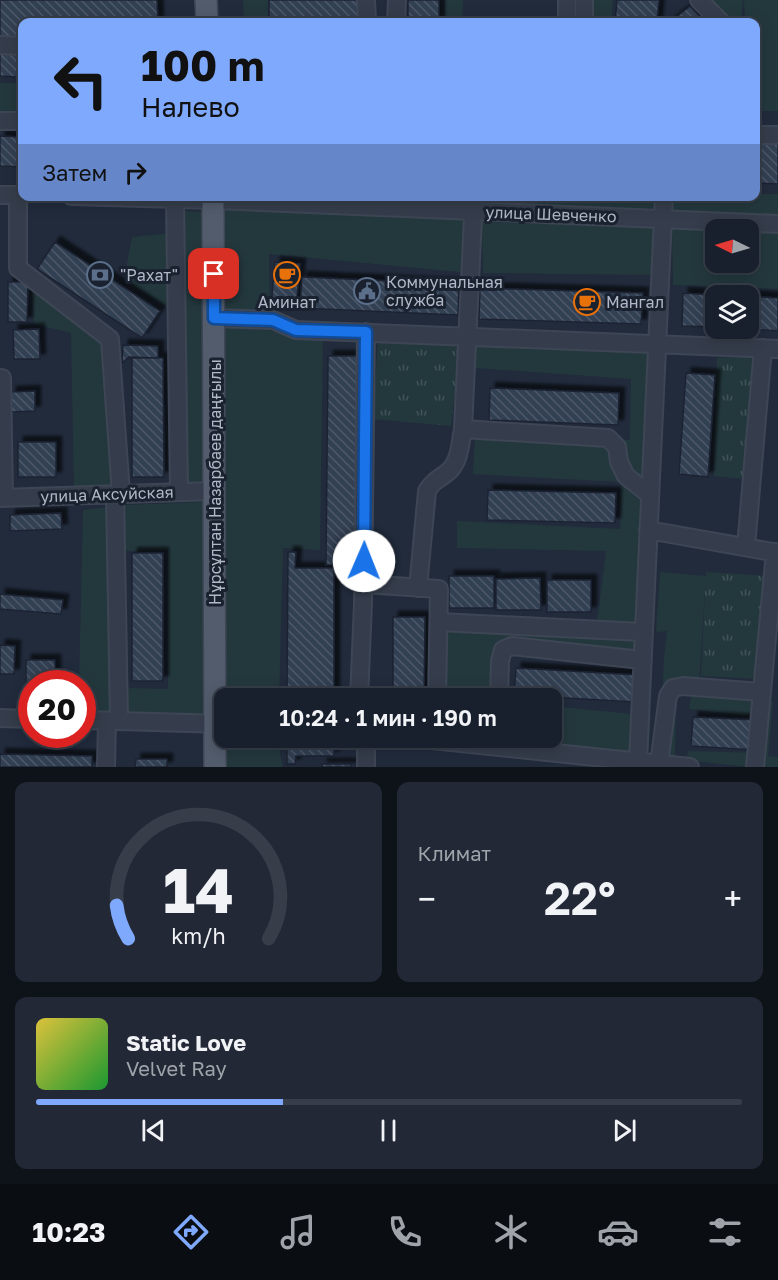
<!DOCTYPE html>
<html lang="ru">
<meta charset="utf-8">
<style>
:root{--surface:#19202d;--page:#222835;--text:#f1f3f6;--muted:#9fa3aa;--line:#373e49;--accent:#7fa9fd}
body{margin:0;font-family:"Golos Text",sans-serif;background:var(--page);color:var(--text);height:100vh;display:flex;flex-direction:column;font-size:22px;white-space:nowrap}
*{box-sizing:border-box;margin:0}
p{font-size:20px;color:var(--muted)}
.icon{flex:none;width:33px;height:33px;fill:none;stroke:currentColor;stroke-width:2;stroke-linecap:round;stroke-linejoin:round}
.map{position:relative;height:767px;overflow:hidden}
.details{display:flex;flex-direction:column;gap:15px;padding:15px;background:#0e1219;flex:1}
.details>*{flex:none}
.guide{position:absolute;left:18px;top:18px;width:742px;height:183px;border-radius:12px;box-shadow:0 3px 15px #0003,0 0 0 2px var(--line);background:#7fa9fd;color:#111;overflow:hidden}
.needle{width:39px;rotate:275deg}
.tools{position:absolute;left:705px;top:219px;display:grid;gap:12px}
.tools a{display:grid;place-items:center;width:54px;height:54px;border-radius:12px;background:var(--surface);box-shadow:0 3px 15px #0003,0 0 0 2px var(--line);font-size:30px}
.speed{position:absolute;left:18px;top:670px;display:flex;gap:12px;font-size:30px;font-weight:700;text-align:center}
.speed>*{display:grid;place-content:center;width:78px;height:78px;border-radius:50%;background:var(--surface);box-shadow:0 3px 15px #0003,0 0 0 2px var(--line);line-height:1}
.speed .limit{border:9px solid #d22;background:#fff;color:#111}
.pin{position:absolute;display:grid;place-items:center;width:51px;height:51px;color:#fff;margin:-26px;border-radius:12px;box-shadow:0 3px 9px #0006}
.me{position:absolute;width:66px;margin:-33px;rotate:1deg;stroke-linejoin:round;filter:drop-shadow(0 0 4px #0008)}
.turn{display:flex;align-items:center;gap:21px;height:126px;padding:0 24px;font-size:27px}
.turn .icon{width:78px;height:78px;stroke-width:2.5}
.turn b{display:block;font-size:42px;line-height:51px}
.then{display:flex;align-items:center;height:57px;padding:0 24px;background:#0003;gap:12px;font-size:22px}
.big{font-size:45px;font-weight:600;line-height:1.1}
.details .tile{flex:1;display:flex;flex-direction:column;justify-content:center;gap:9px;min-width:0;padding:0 21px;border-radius:12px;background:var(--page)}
.details .dial{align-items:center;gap:0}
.dial svg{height:156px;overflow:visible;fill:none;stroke:var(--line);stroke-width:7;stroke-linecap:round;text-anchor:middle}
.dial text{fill:var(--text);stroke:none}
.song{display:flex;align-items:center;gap:18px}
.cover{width:72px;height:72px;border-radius:9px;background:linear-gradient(135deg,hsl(50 70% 55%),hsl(130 70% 35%))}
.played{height:6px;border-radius:3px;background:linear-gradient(90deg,var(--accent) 35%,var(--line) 35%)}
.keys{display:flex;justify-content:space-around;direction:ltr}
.heat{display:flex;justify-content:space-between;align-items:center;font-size:33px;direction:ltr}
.details .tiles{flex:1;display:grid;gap:15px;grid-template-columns:1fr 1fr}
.tile:last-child{grid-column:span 2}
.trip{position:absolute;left:214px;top:688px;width:348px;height:60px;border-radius:12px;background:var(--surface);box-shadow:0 3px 15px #0003,0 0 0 2px var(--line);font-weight:600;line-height:60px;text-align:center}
.dock{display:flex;height:96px;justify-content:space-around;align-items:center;background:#0a0d12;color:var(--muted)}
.dock .icon{width:42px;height:42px}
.dock .active{color:var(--accent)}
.dock b{font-size:27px;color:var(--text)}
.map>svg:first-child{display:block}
.grass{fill:#23383d}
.park{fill:url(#park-tufts)}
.building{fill:url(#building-back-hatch);stroke:#1c2433;stroke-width:1.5;filter:url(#shadow)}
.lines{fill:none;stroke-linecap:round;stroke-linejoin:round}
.minor-casing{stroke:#3e4655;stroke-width:20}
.major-casing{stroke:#3e4655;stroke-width:24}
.minor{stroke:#353d4c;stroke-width:16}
.major{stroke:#525c6c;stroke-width:21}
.route-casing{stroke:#114b97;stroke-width:15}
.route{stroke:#1a73e8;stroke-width:10}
.labels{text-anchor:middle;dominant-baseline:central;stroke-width:6;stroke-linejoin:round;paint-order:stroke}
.street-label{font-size:16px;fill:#b0b8c8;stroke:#1a2230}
.poi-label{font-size:16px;fill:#b0b8c8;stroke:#1a2230;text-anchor:start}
</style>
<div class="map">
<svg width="778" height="767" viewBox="0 0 778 767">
<defs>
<pattern id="park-tufts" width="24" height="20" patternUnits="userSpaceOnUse" patternTransform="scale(1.5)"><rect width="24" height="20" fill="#23383d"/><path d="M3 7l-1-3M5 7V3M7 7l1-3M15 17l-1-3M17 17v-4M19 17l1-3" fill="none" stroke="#405358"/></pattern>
<pattern id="building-back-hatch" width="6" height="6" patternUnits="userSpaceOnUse" patternTransform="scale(1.5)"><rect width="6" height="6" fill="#333f52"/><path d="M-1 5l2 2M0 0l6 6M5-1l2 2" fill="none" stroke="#4e5969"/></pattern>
<filter id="shadow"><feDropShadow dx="5.5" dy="-5.5" stdDeviation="1.5" flood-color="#0009"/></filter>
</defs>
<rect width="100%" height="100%" fill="#212b3c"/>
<!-- grass -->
<path class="grass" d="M243,0h25v22h-24z
M445,0h18l-1,22h-17z
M589,0h24l-2,22h-23z
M703,0h40l-2,22h-11z
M744,0h34v111h-22v-89h-11z
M22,68v48h-22v-33h21z
M756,194h22v25l-486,-22 464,-1z
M223,210l245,9 -8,53 -191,-18 1,77 53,8 -3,211 -37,-2 -4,151h-54z
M180,211l27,1 5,273 -29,1z
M482,222l176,5 -5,48 -170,-2z
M672,226l44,4v32h32l1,-32 29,2v57l-105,-4z
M171,233v77l-47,-30 8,-43z
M32,289l76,52 6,147 -40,1 -3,-156 -37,-9z
M476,346l177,7 -11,271h-45l9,-73 -149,-3v-27l163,8 1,-47 -148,-8 2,-37 155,3 1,-61 -156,-11z
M206,502l3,213 -84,1 2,-28 41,1v-139l-44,1v-46z
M110,507l3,210 -30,-7 -1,-26h-3l4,-174z
M660,572l46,4 -7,106 -23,-3 -1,81 -16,4 5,-106 3,-27 -11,1z
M446,629l194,9 -2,16 -139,-10 -4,55h-50z
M692,691l81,11 -5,54 10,1v10h-29l-63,-7 2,-9 70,2 3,-36 -72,-8z
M552,706l99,10 -3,39 -142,-14v-3h46z
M227,738h50l6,29h-56z"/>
<!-- park -->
<path class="park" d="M378,341l82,5 -9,80 -78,-7z
M758,356l-12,123 -32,-3 3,-118z
M706,572l62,4 -6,103 -61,-3z"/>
<!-- building -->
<path class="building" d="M0,0h157l1,22h-136v18h-22z
M269,0h93v22h-93z
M408,0h31v22h-31z
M617,0h42l-2,22h-42z
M690,6l12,13 -5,3h-27z
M0,52l19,2 -2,23 -17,-1z
M0,136l22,1v30l-22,-1z
M756,143h22v41l-22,-1z
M55,242l105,69 -18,27 -105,-69z
M275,262l25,2 -4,45 -25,-2z
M302,277l157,7 -1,31 -158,-7z
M8,282h20l-1,40h-19z
M480,288l163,5 -2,31 -162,-5z
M683,293l49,3h-16v31l-34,-1z
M748,296l30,2v33l-41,-3h11z
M39,329l1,30h-26l-1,-29z
M123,345l35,1v12l-29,-1 -7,6z
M328,356h30l-2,209h-30z
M132,358h31l1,119h-32z
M686,373l29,2 -7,102 -29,-3z
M490,388l129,5 -1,32 -129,-5z
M35,391v20l-24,1v-20z
M18,442h38v35h-38z
M488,490l128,3 -1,30 -128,-3z
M61,513l1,16 -52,2v-16z
M288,552h8l-1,16h39v131h-47z
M132,553h31v128h-31z
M449,576h45v32h-45z
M540,578l1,32h-45v-31z
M547,580h44v32h-44z
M0,594l63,6 -2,14 -61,-5z
M393,617h32l-1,82h-31z
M0,645l15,1 -1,28h-14z
M26,660h29v24h-23v11h-6z
M516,668l122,7 -2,27 -122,-7z
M693,717l63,3 -1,30 -64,-4z
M287,738h47v18h-38l-1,8h-8z
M0,754l92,2v11h-92z
M136,759h31v8h-32z
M322,764h29v3h-29z"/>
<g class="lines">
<defs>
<path id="minor" d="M366,0l1,22
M699,0l22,22
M396,22l1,-22
M567,22v-22
M584,22v-22
M0,45l22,1
M0,121h22
M756,135h22
M0,195h22
M18,195v73l92,71 11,155
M71,196l142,4 565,24
M175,199l4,293
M214,318l59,2 23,10 482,19
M2,378l2,120
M463,429l145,9 9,9 2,15 7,14 24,19
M115,494l4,227
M0,498l215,-7
M648,530l130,23
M746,547l17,-199
M364,584l75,5 -2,110
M418,588l9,-97c8,-13 12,-11 22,-20 11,-10 11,-28 14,-42l11,-233
M439,622l204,10
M359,699l4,-96 3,-271
M499,699l1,-38 3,-11 9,-4 130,14
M0,718l32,1
M82,720l143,4
M413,738l277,29
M638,761l26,-565
M659,764l9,-68 5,-8 10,-2 78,6
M106,767l1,-46
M366,767v-29
M755,767l20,-215"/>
<path id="major" d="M206,0l1,22
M213,196l2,571"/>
</defs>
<!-- minor casing -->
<use href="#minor" class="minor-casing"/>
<!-- major casing -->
<use href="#major" class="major-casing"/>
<!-- minor -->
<use href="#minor" class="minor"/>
<!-- major -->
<use href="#major" class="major"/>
</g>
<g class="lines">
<defs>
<path id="route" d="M214,274v44l59,2 23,10 70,2 -2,229"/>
</defs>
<!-- route casing -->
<use href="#route" class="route-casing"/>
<!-- route -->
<use href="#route" class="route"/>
</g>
<!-- icons -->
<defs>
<symbol id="bank-ring" viewBox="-11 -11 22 22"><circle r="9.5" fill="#1a2230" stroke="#5c6f8a" stroke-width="1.5"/><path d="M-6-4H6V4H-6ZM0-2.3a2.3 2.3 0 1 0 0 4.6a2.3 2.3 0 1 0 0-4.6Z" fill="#5c6f8a"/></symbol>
<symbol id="cafe-ring" viewBox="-11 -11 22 22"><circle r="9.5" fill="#1a2230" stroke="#e8710a" stroke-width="1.5"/><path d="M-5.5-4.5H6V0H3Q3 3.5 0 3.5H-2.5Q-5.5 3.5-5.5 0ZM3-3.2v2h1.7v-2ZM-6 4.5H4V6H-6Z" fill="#e8710a"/></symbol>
<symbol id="civic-ring" viewBox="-11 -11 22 22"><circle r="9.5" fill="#1a2230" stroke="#5c6f8a" stroke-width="1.5"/><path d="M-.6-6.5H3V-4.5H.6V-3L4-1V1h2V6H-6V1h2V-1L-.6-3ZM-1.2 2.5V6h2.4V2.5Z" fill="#5c6f8a"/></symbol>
</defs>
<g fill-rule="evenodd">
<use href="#bank-ring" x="85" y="260" width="30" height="30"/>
<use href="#cafe-ring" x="272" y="260" width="30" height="30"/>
<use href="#civic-ring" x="352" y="276" width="30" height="30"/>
<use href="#cafe-ring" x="572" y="287" width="30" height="30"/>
</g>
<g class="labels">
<!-- street labels -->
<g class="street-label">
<text transform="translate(551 214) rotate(2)">улица Шевченко</text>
<text transform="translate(215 482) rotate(-90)">Нұрсұлтан Назарбаев даңғылы</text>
<text transform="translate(107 494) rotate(-2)">улица Аксуйская</text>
</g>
<!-- poi labels -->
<g class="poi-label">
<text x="120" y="275">"Рахат"</text>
<text x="386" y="282">Коммунальная<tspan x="386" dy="18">служба</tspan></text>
<text x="287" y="302" text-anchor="middle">Аминат</text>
<text x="606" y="302">Мангал</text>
</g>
</g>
</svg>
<div class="tools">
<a><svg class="needle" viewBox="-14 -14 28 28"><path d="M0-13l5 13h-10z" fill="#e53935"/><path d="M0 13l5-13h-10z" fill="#9fa3aa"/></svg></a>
<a><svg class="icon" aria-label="layers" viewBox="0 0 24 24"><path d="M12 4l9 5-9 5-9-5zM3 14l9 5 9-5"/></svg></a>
</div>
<div class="speed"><div class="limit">20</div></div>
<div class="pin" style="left:214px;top:274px;background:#d93025"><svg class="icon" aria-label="arrive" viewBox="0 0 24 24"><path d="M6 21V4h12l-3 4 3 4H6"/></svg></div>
<svg class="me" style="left:364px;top:561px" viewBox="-20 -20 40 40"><circle r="19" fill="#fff"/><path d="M0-13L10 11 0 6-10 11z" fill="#1a73e8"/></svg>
<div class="trip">10:24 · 1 мин · 190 m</div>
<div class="guide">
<div class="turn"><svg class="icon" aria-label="left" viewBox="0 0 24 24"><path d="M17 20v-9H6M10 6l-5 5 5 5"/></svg><div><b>100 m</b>Налево</div></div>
<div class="then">Затем<svg class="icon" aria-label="right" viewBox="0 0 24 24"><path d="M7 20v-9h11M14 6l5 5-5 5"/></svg></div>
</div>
</div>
<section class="details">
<div class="tiles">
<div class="tile dial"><svg viewBox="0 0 100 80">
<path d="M14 69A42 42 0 1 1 86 69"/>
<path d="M14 69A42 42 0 0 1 8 52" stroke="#7fa9fd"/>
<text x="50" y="56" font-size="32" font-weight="700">14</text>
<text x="50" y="72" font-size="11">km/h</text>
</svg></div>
<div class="tile"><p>Климат</p>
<div class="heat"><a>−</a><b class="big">22°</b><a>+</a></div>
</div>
<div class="tile">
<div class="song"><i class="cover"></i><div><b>Static Love</b><p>Velvet Ray</p></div></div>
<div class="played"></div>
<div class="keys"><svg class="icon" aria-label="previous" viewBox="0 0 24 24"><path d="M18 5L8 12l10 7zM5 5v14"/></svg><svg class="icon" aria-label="pause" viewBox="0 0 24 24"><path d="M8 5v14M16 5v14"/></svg><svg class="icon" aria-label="next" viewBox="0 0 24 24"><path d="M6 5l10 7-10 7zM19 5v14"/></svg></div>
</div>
</div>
</section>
<nav class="dock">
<b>10:23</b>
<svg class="icon active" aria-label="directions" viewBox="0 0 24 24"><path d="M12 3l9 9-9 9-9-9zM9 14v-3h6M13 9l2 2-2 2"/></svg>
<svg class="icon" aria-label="music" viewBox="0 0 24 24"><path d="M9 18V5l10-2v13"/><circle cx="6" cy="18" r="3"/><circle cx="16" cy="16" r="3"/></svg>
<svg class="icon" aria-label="phone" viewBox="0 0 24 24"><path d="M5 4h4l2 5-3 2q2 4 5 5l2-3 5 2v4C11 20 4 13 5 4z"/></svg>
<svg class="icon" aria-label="climate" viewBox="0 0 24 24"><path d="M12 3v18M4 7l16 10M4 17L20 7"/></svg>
<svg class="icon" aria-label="car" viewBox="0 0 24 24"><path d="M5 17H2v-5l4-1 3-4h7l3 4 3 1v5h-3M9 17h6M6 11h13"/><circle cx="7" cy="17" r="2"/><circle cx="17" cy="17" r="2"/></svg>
<svg class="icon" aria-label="filters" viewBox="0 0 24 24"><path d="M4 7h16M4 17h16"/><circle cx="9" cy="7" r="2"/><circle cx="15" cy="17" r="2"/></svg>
</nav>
